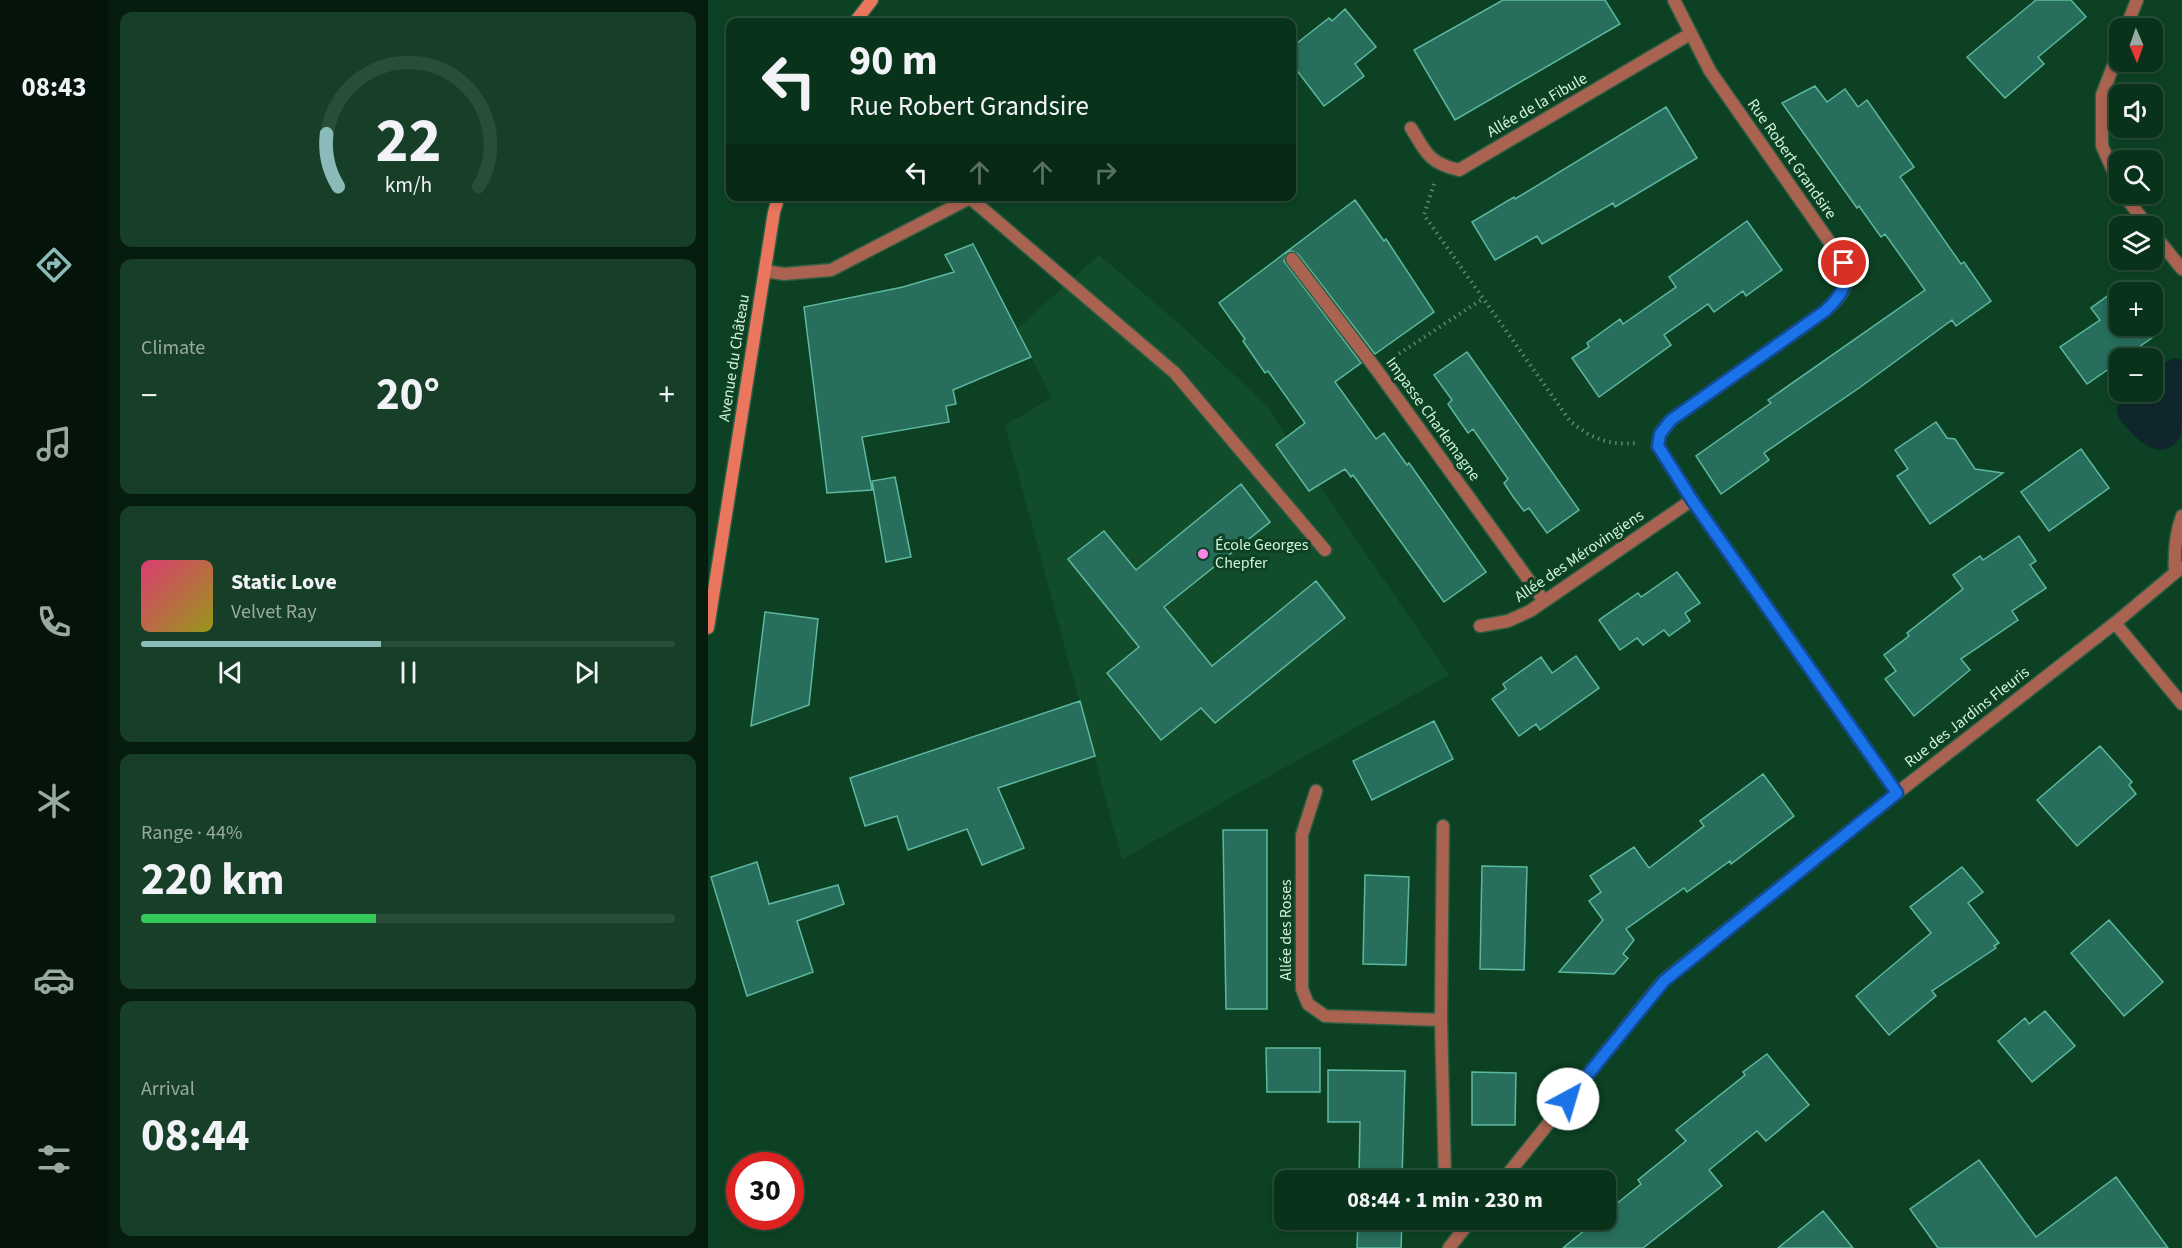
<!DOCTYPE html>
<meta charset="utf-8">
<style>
:root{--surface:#09321a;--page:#173e27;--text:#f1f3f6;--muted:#99aaa2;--line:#294d39;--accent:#8bbbb9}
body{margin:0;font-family:"Source Sans 3",sans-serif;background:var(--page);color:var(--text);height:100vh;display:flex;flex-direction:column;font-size:22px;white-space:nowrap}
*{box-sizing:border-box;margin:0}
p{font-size:20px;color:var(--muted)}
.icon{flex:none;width:33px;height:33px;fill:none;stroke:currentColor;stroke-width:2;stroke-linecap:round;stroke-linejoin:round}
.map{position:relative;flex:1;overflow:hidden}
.panel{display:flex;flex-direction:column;gap:12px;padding:12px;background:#051c0e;width:600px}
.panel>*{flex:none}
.guide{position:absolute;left:18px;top:18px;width:570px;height:183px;border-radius:12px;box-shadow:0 3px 9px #0003,0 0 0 2px var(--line);background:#09321a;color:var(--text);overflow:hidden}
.needle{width:39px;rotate:178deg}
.buttons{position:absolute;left:1401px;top:18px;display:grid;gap:12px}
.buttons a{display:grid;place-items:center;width:54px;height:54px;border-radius:12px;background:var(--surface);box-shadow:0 3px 9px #0003,0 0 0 2px var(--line);font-size:30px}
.speed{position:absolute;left:18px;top:1152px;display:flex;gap:12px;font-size:30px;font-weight:700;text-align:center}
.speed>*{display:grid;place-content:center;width:78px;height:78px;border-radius:50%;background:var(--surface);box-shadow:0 3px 9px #0003,0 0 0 2px var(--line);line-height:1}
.speed .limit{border:9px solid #d22;background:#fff;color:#111}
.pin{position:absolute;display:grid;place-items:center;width:51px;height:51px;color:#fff;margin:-26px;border:3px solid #fff;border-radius:50%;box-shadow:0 2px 6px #0007}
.me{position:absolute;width:66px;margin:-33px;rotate:39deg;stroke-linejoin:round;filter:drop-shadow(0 0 4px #0008)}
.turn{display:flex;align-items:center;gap:21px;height:126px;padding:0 24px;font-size:27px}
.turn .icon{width:78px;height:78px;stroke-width:2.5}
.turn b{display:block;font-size:42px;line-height:51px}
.lanes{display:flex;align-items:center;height:57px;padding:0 24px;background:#0003;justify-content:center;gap:30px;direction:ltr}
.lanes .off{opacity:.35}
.big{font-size:45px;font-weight:700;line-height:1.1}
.panel .card{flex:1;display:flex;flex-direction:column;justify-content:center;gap:9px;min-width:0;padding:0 21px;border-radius:12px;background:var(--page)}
.panel .dial{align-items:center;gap:0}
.dial svg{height:156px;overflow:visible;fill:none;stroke:var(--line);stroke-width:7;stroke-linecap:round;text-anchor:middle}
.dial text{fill:var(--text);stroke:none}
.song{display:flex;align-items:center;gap:18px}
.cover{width:72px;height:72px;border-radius:9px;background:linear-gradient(135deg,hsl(340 70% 55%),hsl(60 70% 35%))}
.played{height:6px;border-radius:3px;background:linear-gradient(90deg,var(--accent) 45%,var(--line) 45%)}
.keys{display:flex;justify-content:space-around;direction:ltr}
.heat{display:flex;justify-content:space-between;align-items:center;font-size:33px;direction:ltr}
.charge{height:9px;border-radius:4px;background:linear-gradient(90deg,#34c759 44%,var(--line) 0)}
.trip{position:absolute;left:566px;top:1170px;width:342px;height:60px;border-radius:12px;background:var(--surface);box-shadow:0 3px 9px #0003,0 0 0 2px var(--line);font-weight:700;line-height:60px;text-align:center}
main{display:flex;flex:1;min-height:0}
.tab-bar{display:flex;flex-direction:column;width:108px;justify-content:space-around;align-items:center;background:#04140a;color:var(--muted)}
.tab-bar .icon{width:42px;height:42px}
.tab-bar .selected{color:var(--accent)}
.tab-bar b{font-size:27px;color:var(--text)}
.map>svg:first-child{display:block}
.built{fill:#114d2b}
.water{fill:#0f272c}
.building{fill:#276e5c;stroke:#5db89f;stroke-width:1.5}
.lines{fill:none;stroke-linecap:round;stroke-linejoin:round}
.lane-casing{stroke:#2c5e40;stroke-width:15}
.street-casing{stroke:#2c5e40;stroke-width:15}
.secondary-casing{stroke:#2c5e40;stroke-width:15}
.path{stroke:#5d8a6e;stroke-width:4;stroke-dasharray:1.5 4.5;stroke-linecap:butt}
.lane{stroke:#aa6251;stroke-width:12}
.street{stroke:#aa6251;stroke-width:12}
.secondary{stroke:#e9765d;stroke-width:12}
.route-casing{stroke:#114b97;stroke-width:15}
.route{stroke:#1a73e8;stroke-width:10}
.poi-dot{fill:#fa87e7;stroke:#0c4223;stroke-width:2}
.labels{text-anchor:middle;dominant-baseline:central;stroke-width:6;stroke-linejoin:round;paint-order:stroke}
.street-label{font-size:16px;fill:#d1f2d9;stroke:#0c4223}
.poi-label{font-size:16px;fill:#d1f2d9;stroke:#0c4223;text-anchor:start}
</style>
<main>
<nav class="tab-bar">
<b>08:43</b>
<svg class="icon selected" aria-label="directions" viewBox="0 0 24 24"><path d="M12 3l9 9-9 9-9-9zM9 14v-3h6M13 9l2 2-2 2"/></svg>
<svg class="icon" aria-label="music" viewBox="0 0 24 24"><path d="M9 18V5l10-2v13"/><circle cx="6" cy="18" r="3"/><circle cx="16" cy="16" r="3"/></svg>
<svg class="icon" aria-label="phone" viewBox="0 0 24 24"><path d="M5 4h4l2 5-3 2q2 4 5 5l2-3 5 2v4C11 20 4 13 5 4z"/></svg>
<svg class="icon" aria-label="climate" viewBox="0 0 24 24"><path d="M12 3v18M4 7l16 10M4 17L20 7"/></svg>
<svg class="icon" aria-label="car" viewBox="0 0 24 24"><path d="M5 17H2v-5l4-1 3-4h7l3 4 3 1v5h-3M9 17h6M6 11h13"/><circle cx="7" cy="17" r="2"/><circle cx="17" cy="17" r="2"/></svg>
<svg class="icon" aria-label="filters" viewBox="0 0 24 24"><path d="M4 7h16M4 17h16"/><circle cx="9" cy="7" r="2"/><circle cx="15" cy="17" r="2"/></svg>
</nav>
<section class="panel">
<div class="card dial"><svg viewBox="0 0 100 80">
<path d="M14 69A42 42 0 1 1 86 69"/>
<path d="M14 69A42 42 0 0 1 8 42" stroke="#8bbbb9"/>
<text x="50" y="56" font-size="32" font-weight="700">22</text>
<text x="50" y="72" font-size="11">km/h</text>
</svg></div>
<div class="card"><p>Climate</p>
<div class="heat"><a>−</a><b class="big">20°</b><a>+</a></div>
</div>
<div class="card">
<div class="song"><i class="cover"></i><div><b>Static Love</b><p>Velvet Ray</p></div></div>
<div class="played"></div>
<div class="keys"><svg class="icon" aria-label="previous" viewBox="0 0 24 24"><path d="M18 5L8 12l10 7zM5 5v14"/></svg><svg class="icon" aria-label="pause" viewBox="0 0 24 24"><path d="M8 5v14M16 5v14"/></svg><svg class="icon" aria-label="next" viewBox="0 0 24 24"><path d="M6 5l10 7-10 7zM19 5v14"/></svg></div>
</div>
<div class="card"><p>Range · 44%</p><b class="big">220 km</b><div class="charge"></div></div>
<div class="card"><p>Arrival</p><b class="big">08:44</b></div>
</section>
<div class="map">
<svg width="1474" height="1248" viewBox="0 0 1474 1248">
<rect width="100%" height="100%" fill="#0c4223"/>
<!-- built -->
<path class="built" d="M391,255l86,74 83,78 18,30 163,238 -327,184 -117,-434 47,-27 -35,-69z"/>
<!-- water -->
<path class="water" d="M1467,358l7,2c0,14 0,65 -1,75 -14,27 -38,12 -52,-5 -5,-6 -12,-12 -12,-19 0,-9 5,-14 11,-19h24l1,-20 16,-12z"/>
<!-- building -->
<path class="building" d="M795,0h102l15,24 -165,96 -41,-70z
M1328,0h35l15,17 -48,40 6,7 -39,34 -38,-41z
M637,9l31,38 -21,17 9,12 -40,30 -32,-42v-17l37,-29 3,3z
M1107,86l12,16 18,-13 13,18 9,-7 47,67 -14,10 61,87 3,-2 27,39 -35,25 -4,-6 -93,68 -95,65 5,7 -48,34 -25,-38 75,-53 -3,-3 157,-110 -40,-56 -4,3 -22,-31 -2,2 -75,-105z
M958,107l31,51 -82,49 -2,-4 -71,41 -5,-8 -42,24 -23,-38 42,-25 1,2z
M647,200l29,41 2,-2 48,73 -59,42 -77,-100 -6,-3 -5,1 -3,9 77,102 -26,19 41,57 8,-6 23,32 2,-2 77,109 -42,30 -91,-127 -2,2 -6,-8 -36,22 -33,-46 29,-22 -37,-52 -3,2 -22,-32 2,-2 -26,-36z
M1039,221l35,49 -36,26 -3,-5 -29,21 -6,-8 -44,31 7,10 -72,52 -27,-39 17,-11 -2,-4 33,-24 3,5 53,-37 -7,-10z
M265,244l58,113 -78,33 3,14 -10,2 3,16 -87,15 10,53 -45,3 -23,-186 99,-20 51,-15 -9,-17z
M1413,286l4,6h-5v34h30l6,9 -33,23h-3v3l-33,23 -27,-37 40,-27 -9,-12z
M759,352l112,158 -32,23 -18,-25 -5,3 -10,-13 -10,-15 4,-4 -35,-50 -5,4 -20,-29 4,-4 -18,-25z
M1228,422l11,16 8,1 20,30 28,4 -73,51 -33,-48 11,-7 -13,-19z
M1373,449l28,39 -60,43 -28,-39z
M187,477l16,80 -25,5 -14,-81z
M533,484l29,38 -106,85 48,59 104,-85 29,37 -130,105 -14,-15 -40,32 -54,-67 32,-26 -71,-88 36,-28 32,39z
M1311,536l17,25 -6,4 16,23 -34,23 6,9 -57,39 9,11 -56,46 -29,-37 11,-8 -12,-16 25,-19 -2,-3 56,-44 -10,-14 27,-19 3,4z
M969,572l23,31 -15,10 5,8 -21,15 -5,-6 -21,15 -6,-7 -17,12 -21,-30 39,-27 3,4z
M57,612l53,7 -9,86 -58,21z
M868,656l23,32 -59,42 -4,-6 -17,12 -27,-37 14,-10 -3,-5 38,-27 11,16z
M372,701l15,55 -97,32 26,60 -42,17 -15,-36 -59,21 -11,-34 -32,10 -15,-48z
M726,721l19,38 -81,41 -19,-39z
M1392,746l32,36 -3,3 7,9 -59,52 -40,-46z
M1055,774l31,42 -63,48 -1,-3 -43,31 -3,-4 -58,41 8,11 -11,14 5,4 -14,16 -55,-2 44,-52 -14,-19 12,-9 -11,-16 44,-29 15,21 55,-42 -4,-5z
M515,830h44v179h-41z
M49,862l12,42 69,-19 6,19 -47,17 16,51 -66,24 -36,-119z
M774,866l45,1 -3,103 -44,-1z
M1254,867l21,25 -15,11 31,40 -5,3 2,2 -64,43 4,5 -47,39 -33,-39 75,-63 -21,-26z
M657,875l44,2 -3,88 -43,-1z
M1401,920l54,62 -39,34 -53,-63z
M1337,1011l30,35 -43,36 -34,-41 27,-23 4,6z
M558,1048h54v44h-53z
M1059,1054l42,51 -43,36 -9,-10 -48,39 13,16 -79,62h-80l34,-28h8v-7l36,-29 -3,-4 48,-39 -10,-11 69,-55 -2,-3z
M620,1070l77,1 -3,109h-43l1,-58h-32z
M764,1072l44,1 -1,52h-43z
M1271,1160l57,77 80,-60 52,71h-230l-28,-39z
M1115,1211l30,37h-75z
M650,1220h44l-1,28h-44z"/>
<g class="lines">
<defs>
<path id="lane" d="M262,198l205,175 150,177
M1467,572c-1,-19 0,-37 7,-56"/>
<path id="street" d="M966,0l36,71 128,183c16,25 7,40 -13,57l-154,109 -11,14 -2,12 34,54 205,293
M1418,28l11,-28
M1412,48l-18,47v51l18,40
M703,128c15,25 18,35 48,42l231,-136
M1415,194l25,32
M1444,232l30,37
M584,259l84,110 168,232
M57,271l19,3 47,-4 139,-72 -1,-2
M1407,623l67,81
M772,626l28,-5 22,-10 162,-111
M608,791l-14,44v154l6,15 17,12 116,4
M735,826l-2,194 4,160
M795,1180l160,-199 234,-188 218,-170 67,-56
M741,1248l22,-28"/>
<path id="secondary" d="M147,22l17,-22
M0,628l66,-416 5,-16"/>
</defs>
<!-- lane casing -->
<use href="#lane" class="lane-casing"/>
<!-- street casing -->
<use href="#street" class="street-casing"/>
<!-- secondary casing -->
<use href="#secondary" class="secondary-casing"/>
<!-- path -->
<path class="path" d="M726,184l-10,31 146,206c20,17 40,25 66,22
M686,357l90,-59"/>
<!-- lane -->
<use href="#lane" class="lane"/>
<!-- street -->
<use href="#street" class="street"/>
<!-- secondary -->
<use href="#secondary" class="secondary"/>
</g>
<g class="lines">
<defs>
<path id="route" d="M860,1099l96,-118 233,-188 -205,-293 -34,-54 2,-12 11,-14 154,-109c15,-14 25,-27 19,-48"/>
</defs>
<!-- route casing -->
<use href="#route" class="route-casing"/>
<!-- route -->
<use href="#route" class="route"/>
</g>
<!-- markers -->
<circle class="poi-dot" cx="495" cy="554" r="6"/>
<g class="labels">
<!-- street labels -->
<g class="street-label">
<text transform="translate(829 105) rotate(-30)">Allée de la Fibule</text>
<text transform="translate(1084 159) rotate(55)">Rue Robert Grandsire</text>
<text transform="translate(26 358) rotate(-81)">Avenue du Château</text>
<text transform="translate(725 419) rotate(54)">Impasse Charlemagne</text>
<text transform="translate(871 556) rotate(-34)">Allée des Mérovingiens</text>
<text transform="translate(1259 717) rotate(-38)">Rue des Jardins Fleuris</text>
<text transform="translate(578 930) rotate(-90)">Allée des Roses</text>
</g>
<!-- poi labels -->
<g class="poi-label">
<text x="507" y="545">École Georges<tspan x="507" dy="18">Chepfer</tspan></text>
</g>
</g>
</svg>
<div class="buttons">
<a><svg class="needle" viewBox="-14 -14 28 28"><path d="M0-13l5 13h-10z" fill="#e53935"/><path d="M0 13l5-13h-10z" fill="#99aaa2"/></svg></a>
<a><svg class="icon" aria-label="sound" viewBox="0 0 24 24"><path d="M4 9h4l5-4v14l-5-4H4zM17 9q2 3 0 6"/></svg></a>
<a><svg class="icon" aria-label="search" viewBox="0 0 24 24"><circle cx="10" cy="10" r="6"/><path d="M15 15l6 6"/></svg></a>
<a><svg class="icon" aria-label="layers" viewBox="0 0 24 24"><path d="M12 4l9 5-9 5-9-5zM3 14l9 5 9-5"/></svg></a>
<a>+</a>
<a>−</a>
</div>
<div class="speed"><div class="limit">30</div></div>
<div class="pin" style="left:1136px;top:263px;background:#d93025"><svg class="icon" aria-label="arrive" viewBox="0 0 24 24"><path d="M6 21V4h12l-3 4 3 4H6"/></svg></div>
<svg class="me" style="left:860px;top:1099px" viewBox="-20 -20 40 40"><circle r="19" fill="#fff"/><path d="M0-13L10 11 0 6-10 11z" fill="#1a73e8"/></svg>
<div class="trip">08:44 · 1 min · 230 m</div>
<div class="guide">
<div class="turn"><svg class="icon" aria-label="left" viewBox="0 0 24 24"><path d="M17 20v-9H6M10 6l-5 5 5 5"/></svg><div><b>90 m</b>Rue Robert Grandsire</div></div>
<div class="lanes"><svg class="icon" aria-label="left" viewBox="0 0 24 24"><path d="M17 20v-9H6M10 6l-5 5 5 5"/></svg><svg class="icon off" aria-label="ahead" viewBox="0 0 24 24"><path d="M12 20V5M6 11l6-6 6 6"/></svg><svg class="icon off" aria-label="ahead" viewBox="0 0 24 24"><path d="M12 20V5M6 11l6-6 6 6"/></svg><svg class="icon off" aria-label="right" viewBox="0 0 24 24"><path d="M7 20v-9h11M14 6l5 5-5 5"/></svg></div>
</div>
</div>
</main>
